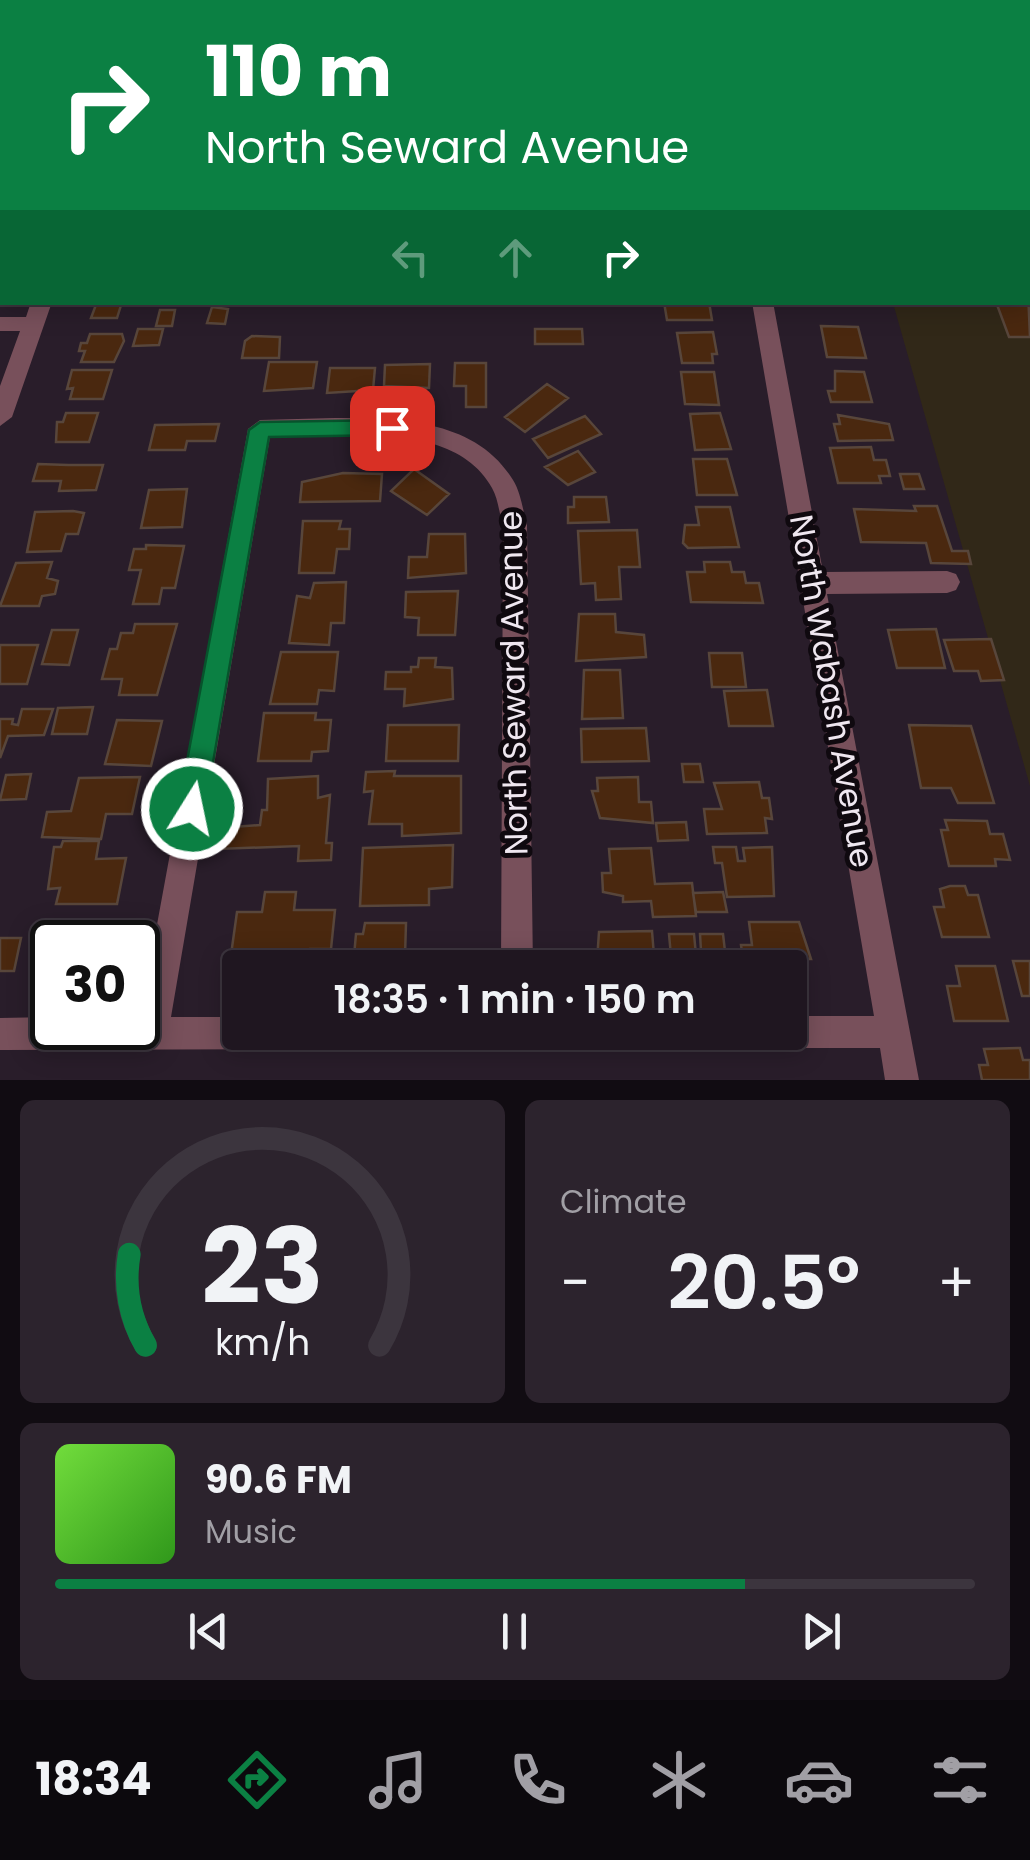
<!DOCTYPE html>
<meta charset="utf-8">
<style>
:root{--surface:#1f1620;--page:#2c232d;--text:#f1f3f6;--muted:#a19fa5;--line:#3c353e;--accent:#0b8043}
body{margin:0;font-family:Poppins,sans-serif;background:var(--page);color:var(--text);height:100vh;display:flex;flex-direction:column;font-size:38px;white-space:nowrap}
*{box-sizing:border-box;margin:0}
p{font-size:32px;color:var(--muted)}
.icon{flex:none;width:55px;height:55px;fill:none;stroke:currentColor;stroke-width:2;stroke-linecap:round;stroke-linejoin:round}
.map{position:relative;height:1080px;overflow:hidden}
.sheet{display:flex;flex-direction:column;gap:20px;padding:20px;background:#110c12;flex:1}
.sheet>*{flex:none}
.top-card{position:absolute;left:0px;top:0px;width:1030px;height:305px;box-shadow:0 5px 25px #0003,0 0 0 2px var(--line);background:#0b8043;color:#fff;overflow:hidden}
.speed{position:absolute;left:30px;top:920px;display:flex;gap:20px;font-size:50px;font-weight:700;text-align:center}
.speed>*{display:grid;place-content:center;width:130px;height:130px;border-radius:50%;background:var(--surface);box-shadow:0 5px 25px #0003,0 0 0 2px var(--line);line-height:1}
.speed .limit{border:5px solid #111;border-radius:15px;background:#fff;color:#111}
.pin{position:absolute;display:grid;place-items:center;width:85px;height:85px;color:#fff;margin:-42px;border-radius:20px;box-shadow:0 5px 15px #0006}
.me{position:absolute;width:110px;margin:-55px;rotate:10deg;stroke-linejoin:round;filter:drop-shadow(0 0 8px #0008)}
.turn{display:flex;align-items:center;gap:35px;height:210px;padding:0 40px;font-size:45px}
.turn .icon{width:130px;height:130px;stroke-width:2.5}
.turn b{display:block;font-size:70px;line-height:85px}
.lanes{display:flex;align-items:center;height:95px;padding:0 40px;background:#0003;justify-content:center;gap:50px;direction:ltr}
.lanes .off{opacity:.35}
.big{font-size:75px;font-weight:600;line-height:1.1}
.sheet .tile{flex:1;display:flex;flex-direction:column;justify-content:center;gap:15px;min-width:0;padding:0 35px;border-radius:15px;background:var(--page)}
.sheet .dial{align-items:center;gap:0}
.dial svg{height:260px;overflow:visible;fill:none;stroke:var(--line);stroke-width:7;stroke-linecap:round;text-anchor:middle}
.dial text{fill:var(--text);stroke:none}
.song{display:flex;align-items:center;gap:30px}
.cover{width:120px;height:120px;border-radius:15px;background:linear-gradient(135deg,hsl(100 70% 55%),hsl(110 70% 35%))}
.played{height:10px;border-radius:5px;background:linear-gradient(90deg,var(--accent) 75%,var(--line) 75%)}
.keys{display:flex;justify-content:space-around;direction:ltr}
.heat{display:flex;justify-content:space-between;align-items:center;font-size:55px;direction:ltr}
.sheet .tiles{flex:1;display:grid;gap:20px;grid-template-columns:1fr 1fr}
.tile:last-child{grid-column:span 2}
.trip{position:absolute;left:222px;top:950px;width:585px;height:100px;border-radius:10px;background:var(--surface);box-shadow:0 5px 25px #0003,0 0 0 2px var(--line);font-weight:600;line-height:100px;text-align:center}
.tab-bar{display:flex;height:160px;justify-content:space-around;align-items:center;background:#0c090d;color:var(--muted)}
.tab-bar .icon{width:70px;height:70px}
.tab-bar .on{color:var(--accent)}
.tab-bar b{font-size:45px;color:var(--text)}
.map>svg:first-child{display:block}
.education{fill:#312818}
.building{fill:#4a280f;stroke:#58463b;stroke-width:2.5}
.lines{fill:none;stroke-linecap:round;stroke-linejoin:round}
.service{fill:#78505b;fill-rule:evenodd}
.minor{fill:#78505b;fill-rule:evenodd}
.route{fill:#0b8043;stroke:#07532c;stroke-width:2.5}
.labels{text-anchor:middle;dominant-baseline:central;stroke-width:10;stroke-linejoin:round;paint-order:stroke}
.street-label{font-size:32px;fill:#efe7f0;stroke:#0f090f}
</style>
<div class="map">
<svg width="1030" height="1080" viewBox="0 0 1030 1080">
<rect width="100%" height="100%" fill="#291d2a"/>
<!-- education -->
<path class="education" d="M1028,254h2v532l-137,-483 135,-1z"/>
<!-- building -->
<path class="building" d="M1028,291l2,46h-21l-13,-35h32z
M97,302h25l-5,16h-26z
M664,302h45l3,18h-45z
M212,307l16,2 -3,15 -18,-1z
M160,310h15l-3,16h-16z
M821,326l37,1 8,31 -39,-1z
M138,329h25l-4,16 -26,1z
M535,329h47l1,15h-48z
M713,332l4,22h-5l1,9h-31l-5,-30z
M90,334h32l2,7 -10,21h-33l4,-11h-6l2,-8h6z
M252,336l28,1 -1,21h-37l3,-17z
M269,362h48l-4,26 -49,3z
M455,363h31v44h-20v-21h-12z
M430,364l-1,24 -45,-2 1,-21z
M330,368h45l-2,22 -46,3z
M72,370h40l-9,29h-33l3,-11 -6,1z
M835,371l29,1 8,30h-41l-3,-11h7z
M681,372h33l5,33 -34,-1z
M547,384l21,14 -43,34 -20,-15z
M66,413h32l-9,29h-33l1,-20h6z
M720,413l11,36 -36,1 -5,-36z
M838,415l51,9 4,16 -55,1 -4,-17h6z
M585,416l16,18 -53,24 -15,-19z
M219,424l-4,17h-28l-2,9h-36l6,-25z
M871,447l3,13h12l4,16h-11l2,7h-43l-8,-35z
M578,451l17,21 -27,13 -23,-18z
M693,459h34l10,36h-40z
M38,464l30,1h35l-7,25 -37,1 2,-10h-28z
M414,469l35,25 -22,21 -36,-24z
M343,473l39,1 -2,27 -80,1 2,-20z
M900,474h19l5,15h-20z
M187,489l-5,38 -41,1 8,-38z
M574,497h32l3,25 -41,1v-16h6z
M914,506h23l15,45h16l3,13 -40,-1 -5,-20 -65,-1 -7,-33 62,2z
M696,507h34l9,40 -51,1 -5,-5 2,-18h14z
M73,511l11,2 -6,21h-12l-5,17 -34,1 8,-40z
M303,521h38l-2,8h11l-1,20h-12l-3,24h-35z
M637,530l3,37h-21l2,32 -25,1 -1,-17 -14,1 -3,-53z
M429,534h36l1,39 -58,5 1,-21h18z
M146,545l38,1 -9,42h-13l-3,16h-26l8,-34h-12l5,-21h12z
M52,562l-5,16 11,3 -3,13 -13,2 -3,10h-39l16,-43z
M704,562h26l2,10h12l2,11h13l4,20 -72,-1 -4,-30h18z
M346,582l-2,41h-13l-2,22 -40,-2 8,-47 13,2 4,-15z
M458,591l-3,44h-37l1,-17 -14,-1 1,-25z
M579,614h36l1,18 28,3 2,22 -70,4z
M135,624h42l-20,71h-38l3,-16h-20l8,-30h7l4,-16h12z
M936,629l9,39h-48l-9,-38z
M52,630h26l-9,35 -27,-1z
M991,639l13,41 -23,1 -3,-10h-24l-10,-31z
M0,645h38l-11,39h-27z
M281,652h57l-4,39 -15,-1 -2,14h-47z
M709,653h33l4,34h-34z
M419,658h17l-1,9 17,1 1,31 -49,7 1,-17h-20l1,-17h25v-5h7z
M584,670h36l3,48 -41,1z
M767,690l6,36h-44l-5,-35z
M93,707l-6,27h-35l6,-26z
M22,709h31l-9,26 -36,1 -8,22v-39h13l-1,5 6,1z
M264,713h52l-1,7h16l-3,31 -16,1 -1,9h-53z
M117,720l45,1 -11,45 -46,-2z
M388,725h71l-1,36h-72z
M909,725l62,1 23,77h-36l-7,-15h-30z
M646,728l3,33 -67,1 -1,-33z
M682,764h18l3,18h-19z
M395,771l-1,5h67v57l-59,3v-12h-33l4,-33 -9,1 2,-20z
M31,774l-5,25 -26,1 6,-25z
M318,776v22l12,-3 -4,48h6l-1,17 -33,1 1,-15 -82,3 3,-21 40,-3 2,-15h5l1,-31z
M140,777l-8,37h-26l-5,25 -59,-2 5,-25 24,-1 8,-33z
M638,777l1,25h12l2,21 -53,-5 -8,-27h6l-1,-13z
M759,782l3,16h7l3,21 -7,-1 2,15 -60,1 -3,-25h18l-8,-26z
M945,820l42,1 3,13h13l7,26 -15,-1 1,7h-47l-8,-36h7z
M686,822l2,18 -30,1 -2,-18z
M63,841h36l-3,18 30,-1 -9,46h-61l4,-16 -12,1 6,-42h7z
M453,845l-1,42 -23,2v16l-69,1 3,-58z
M713,847h23l2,14h7l-2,-13 29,-1 2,49 -47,1 -5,-34h-7z
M651,848l4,36 37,-1 4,33 -43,1 -2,-16 -28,1v-6l-20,-4 -1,-19h9l-2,-24z
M950,886h15l3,9h10l11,42h-47l-8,-30h10l-4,-18z
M265,892h31l-2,18h41l-4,39h-21l-1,7h-53l-2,12 -25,1 8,-57h25z
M723,892l4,20h-31l-3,-19z
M749,922h50l12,37h-7l2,18h-16v-9h-46l-3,-23h11z
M365,923h41l-1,33h-51l2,-22h7z
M102,926l-3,15 7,1h-54v25h-6l10,-39z
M652,931l3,37h-52v-6l-6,-1 2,-29z
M669,934h25l3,32 -25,1z
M700,934h23l4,34h-25z
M0,938h21l-7,33h-14z
M1013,961h17v35h-8z
M956,966h39l13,55h-54l-7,-35h13z
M1020,1048l3,12h7v20h-48l-3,-15h9l-4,-16z"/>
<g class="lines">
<!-- service -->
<path class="service" d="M0,47h2v6h-2z
M2,58v11l-2,1v-11z"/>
<!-- minor -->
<path class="minor" d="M700,0h16v2h-16z
M1028,90h2v10h-2z
M1028,232h2v14l-2,-1z
M31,302h21l-40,115 -12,9v-40l20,-55h-20v-14h26z
M752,302h21l50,270 124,-1 9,3 4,8 -4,8 -9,3 -120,1 92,486h-34l-5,-32h-90l-12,-4 -4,-12h16v-16h84z
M335,418c63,0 141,1 178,62 8,13 10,31 14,45l6,443h-32l2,-443c-4,-12 -5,-27 -11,-37 -37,-69 -157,-53 -222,-51l-99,580h69v15h386l-4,12 -12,4 -610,2v-32l52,-1v11h86l110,-599 12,-9z"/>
</g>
<!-- route -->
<path class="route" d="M392,420l11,8 -11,7 -123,2 -64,372 -4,9 -9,3 -10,-3 -4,-9 71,-379 11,-8z"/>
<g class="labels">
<!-- street labels -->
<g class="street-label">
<text transform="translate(513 683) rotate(-91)">North Seward Avenue</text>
<text transform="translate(832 691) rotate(80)">North Wabash Avenue</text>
</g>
</g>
</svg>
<div class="speed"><div class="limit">30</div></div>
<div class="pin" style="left:392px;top:428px;background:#d93025"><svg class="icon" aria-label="arrive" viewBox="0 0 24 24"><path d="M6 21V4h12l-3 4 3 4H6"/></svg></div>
<svg class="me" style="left:192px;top:809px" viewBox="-20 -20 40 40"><circle r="17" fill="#0b8043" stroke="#fff" stroke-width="3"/><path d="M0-11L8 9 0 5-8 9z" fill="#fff"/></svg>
<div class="trip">18:35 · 1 min · 150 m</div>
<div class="top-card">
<div class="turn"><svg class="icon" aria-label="right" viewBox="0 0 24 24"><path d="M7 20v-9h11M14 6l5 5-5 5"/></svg><div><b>110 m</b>North Seward Avenue</div></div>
<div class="lanes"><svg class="icon off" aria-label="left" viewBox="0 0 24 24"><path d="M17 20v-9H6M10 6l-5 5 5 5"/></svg><svg class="icon off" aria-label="ahead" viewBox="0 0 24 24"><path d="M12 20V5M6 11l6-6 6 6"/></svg><svg class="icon" aria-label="right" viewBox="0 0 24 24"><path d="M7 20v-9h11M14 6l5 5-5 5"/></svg></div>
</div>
</div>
<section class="sheet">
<div class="tiles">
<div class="tile dial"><svg viewBox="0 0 100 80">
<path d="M14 69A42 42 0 1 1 86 69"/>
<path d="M14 69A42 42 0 0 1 9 41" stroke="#0b8043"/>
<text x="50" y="56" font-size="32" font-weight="700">23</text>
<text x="50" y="72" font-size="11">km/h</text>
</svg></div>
<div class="tile"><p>Climate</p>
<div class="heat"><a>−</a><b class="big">20.5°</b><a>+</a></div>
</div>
<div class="tile">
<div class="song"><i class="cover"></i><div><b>90.6 FM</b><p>Music</p></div></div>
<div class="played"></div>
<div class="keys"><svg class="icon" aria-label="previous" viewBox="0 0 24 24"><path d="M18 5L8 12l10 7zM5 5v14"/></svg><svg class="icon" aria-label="pause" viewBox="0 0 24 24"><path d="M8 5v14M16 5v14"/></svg><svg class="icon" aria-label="next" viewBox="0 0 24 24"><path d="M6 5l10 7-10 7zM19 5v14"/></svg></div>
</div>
</div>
</section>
<nav class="tab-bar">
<b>18:34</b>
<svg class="icon on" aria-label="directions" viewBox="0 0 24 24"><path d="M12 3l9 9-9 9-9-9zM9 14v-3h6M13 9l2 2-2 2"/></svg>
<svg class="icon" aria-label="music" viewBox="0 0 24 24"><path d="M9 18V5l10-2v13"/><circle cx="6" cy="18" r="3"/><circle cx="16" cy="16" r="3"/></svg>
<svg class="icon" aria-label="phone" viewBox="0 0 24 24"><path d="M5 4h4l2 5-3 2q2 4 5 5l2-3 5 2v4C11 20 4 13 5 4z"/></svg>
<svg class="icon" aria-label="climate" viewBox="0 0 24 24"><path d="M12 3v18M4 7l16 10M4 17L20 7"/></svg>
<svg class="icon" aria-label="car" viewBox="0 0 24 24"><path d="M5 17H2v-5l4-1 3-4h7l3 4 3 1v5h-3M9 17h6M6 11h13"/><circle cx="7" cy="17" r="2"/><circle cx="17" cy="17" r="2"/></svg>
<svg class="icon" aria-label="filters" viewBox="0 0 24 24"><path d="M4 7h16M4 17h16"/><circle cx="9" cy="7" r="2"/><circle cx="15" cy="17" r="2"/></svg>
</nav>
